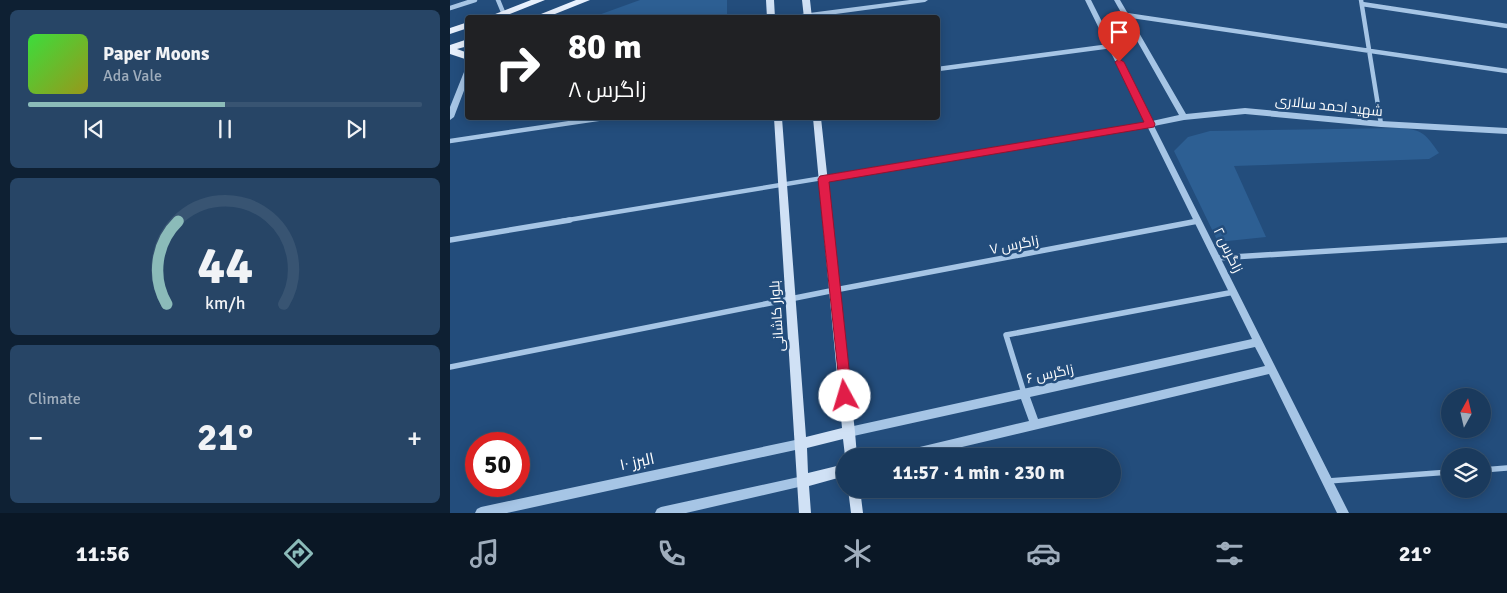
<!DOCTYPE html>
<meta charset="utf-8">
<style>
:root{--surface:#1a3a5d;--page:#274566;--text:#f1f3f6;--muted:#9fadbc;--line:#385472;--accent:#8bbbb9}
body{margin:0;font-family:Signika,Cairo,sans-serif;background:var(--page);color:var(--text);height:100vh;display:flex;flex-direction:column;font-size:19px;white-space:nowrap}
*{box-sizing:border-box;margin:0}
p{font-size:16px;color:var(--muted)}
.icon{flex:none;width:28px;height:28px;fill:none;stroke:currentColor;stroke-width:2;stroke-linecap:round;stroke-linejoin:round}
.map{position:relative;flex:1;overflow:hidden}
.side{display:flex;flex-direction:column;gap:10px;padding:10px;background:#0e2033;width:450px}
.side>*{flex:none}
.guide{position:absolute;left:15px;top:15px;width:475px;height:105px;border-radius:5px;box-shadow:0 2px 12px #0003,0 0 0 1px var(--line);background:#202124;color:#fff;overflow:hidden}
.needle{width:32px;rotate:8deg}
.controls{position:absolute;left:991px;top:388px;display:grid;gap:10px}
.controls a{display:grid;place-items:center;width:50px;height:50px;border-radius:50%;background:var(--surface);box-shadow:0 2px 12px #0003,0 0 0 1px var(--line);font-size:25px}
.speed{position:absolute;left:15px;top:432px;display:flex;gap:10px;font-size:25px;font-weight:700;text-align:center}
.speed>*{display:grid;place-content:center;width:65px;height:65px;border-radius:50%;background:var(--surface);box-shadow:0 2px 12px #0003,0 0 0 1px var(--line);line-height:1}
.speed .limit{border:8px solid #d22;background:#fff;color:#111}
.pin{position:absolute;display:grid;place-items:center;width:42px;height:42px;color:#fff;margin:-51px -21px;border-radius:50% 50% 50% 0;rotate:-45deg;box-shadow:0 0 5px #0007}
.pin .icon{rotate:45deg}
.me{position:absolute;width:55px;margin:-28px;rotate:354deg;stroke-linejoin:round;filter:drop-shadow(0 0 4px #0008)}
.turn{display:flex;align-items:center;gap:18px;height:105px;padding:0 20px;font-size:22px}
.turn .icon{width:65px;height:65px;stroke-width:2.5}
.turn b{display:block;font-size:35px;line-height:42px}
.big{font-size:38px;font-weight:700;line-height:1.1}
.side .tile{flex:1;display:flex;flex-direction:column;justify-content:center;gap:8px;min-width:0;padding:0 18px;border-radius:8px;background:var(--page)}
.side .dial{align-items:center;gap:0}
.dial svg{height:130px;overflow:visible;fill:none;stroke:var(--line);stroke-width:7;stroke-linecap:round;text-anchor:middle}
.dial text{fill:var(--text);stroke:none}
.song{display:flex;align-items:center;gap:15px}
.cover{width:60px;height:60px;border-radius:8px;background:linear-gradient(135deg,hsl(120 70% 55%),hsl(60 70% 35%))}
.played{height:5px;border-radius:2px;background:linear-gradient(90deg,var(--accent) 50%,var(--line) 50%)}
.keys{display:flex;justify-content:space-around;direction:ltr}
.heat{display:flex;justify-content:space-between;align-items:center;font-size:28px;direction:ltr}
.trip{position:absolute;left:386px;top:448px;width:285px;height:50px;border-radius:25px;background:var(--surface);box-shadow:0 2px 12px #0003,0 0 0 1px var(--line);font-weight:700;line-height:50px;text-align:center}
.tab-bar{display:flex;height:80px;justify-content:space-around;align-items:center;background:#0a1725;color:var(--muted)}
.tab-bar .icon{width:35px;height:35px}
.tab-bar .active{color:var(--accent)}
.tab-bar b{font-size:22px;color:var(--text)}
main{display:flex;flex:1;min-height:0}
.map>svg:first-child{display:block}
.green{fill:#2d5f93}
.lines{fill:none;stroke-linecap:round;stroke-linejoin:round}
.minor-far1{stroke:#a6c5e5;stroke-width:4.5}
.minor{stroke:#a6c5e5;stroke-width:5.5}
.tertiary{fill:#a6c5e5;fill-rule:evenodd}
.secondary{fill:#d0e1f5;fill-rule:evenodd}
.primary{fill:#e7f0fd;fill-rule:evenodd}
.route{fill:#e11d48;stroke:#92132f}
.labels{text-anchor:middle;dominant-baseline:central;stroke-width:5;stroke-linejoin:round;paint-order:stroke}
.street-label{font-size:14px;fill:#fff;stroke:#234d7c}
.near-street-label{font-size:16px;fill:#fff;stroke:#234d7c}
</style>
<main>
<section class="side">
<div class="tile">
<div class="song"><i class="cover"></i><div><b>Paper Moons</b><p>Ada Vale</p></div></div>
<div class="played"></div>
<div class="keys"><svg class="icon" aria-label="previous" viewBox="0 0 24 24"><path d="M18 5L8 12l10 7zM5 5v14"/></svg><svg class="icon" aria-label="pause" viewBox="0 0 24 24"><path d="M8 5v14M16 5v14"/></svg><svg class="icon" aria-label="next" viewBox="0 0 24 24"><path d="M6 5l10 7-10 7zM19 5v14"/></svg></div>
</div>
<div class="tile dial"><svg viewBox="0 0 100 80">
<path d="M14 69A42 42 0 1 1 86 69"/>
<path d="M14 69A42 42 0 0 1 21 18" stroke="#8bbbb9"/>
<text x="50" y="56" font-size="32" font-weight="700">44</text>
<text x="50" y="72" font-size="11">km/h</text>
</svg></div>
<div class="tile"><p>Climate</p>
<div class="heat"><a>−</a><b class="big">21°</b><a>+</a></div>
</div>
</section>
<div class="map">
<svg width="1057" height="513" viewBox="0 0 1057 513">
<rect width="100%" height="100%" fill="#234d7c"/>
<!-- green -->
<path class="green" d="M190,0h87v17h-134z
M951,128c23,2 25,7 38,25l-10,6 -195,7 32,71 -48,5 -44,-91 14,-14 22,-6z"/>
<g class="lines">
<!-- minor-far1 -->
<path class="minor-far1" d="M48,0l5,12
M911,0l20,124
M912,4l145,22
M0,8l25,-8
M676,15l381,56
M488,69l173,-23
M0,141l154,-23
M112,221l588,-97
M746,221h2"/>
<!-- minor -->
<path class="minor" d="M0,240l120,-20
M767,258l290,-18
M0,367l385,-77 363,-69
M574,393l-18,-58 228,-43
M1032,470l25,-2
M878,481l122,-9"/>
<!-- tertiary -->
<path class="tertiary" d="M460,0h18l-3,2 -119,16h-23l3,-2z
M635,0h6l61,121 27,-6 -65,-115h6l66,114 59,-6 136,13 126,7v6l-126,-7 -136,-13 -61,6 -30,6 195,387h-12l-68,-139 -345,82h-26l1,-4 4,-1 126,-30 -8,-22 -172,38 -4,-1 -1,-4 1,-4 4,-1 403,-88zM805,347l10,19 -227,53 -8,-22z
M16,67h2v13l-14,37 -4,3v-13z
M350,439l4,1 1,4 -1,4 -4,1 -293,64h-32l2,-4 4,-2z
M353,476l4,1 1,4 -1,4 -4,1 -117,27h-31l2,-4 4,-2z"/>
<!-- secondary -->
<path class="secondary" d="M316,0h8l1,18h-8z
M352,0h8l2,18h-8z
M324,118h8l24,319 36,-9 -29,-310h8l34,314 2,24h-12l-2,-17 -36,9 1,25 37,-9v12l-36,10 2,27h-12z
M398,489h12l3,24h-12z"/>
<!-- primary -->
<path class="primary" d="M81,0h14l-45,18h-15z
M126,0h14l-45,18h-14z
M18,22v6l-18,6v-6z
M18,39v7l-11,3 11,4v7l-18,-6v-9z"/>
</g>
<!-- route -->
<path class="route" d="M669,59l5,3 31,62 -1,3 -325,55 23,214 -2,5 -5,2 -4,-2 -23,-222 2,-3 324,-54 -29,-60z"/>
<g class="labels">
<!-- street labels -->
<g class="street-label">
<text transform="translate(879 106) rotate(6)">شهید احمد سالاری</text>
<text transform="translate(564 245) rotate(-11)">زاگرس ۷</text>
<text transform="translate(778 250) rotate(64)">زاگرس ۲</text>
<text transform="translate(327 316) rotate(-94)">بلوار کاشانی</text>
<text transform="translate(600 374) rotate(-12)">زاگرس ۶</text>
</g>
<!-- near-street labels -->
<g class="near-street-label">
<text transform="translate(187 462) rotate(-12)">البرز ۱۰</text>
</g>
</g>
</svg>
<div class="controls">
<a><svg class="needle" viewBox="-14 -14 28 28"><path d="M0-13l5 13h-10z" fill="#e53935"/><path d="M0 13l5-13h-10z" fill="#9fadbc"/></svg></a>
<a><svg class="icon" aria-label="layers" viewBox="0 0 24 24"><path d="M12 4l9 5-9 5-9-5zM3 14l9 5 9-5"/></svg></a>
</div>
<div class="speed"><div class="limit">50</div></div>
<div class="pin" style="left:669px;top:62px;background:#d93025"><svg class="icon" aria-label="arrive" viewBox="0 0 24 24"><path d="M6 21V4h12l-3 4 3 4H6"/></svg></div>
<svg class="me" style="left:395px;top:396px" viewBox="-20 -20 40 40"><circle r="19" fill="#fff"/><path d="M0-13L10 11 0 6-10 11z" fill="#e11d48"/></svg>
<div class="trip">11:57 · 1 min · 230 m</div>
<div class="guide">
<div class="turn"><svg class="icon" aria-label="right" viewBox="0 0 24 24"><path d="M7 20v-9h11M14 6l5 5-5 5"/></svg><div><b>80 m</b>زاگرس ۸</div></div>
</div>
</div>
</main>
<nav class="tab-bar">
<b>11:56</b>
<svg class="icon active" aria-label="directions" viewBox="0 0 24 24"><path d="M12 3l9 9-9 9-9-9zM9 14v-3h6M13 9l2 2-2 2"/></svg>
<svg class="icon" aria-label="music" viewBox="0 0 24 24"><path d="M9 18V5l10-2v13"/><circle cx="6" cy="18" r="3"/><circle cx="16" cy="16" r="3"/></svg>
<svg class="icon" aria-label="phone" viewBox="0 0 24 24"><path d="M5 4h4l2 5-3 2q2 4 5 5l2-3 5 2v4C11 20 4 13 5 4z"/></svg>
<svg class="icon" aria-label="climate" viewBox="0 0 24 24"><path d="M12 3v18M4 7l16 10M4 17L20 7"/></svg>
<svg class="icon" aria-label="car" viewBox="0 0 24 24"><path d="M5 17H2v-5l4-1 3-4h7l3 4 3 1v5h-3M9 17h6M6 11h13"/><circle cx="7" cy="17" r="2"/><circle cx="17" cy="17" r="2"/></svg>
<svg class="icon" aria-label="filters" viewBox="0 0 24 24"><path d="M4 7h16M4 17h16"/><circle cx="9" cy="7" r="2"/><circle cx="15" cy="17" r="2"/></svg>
<b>21°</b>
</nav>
